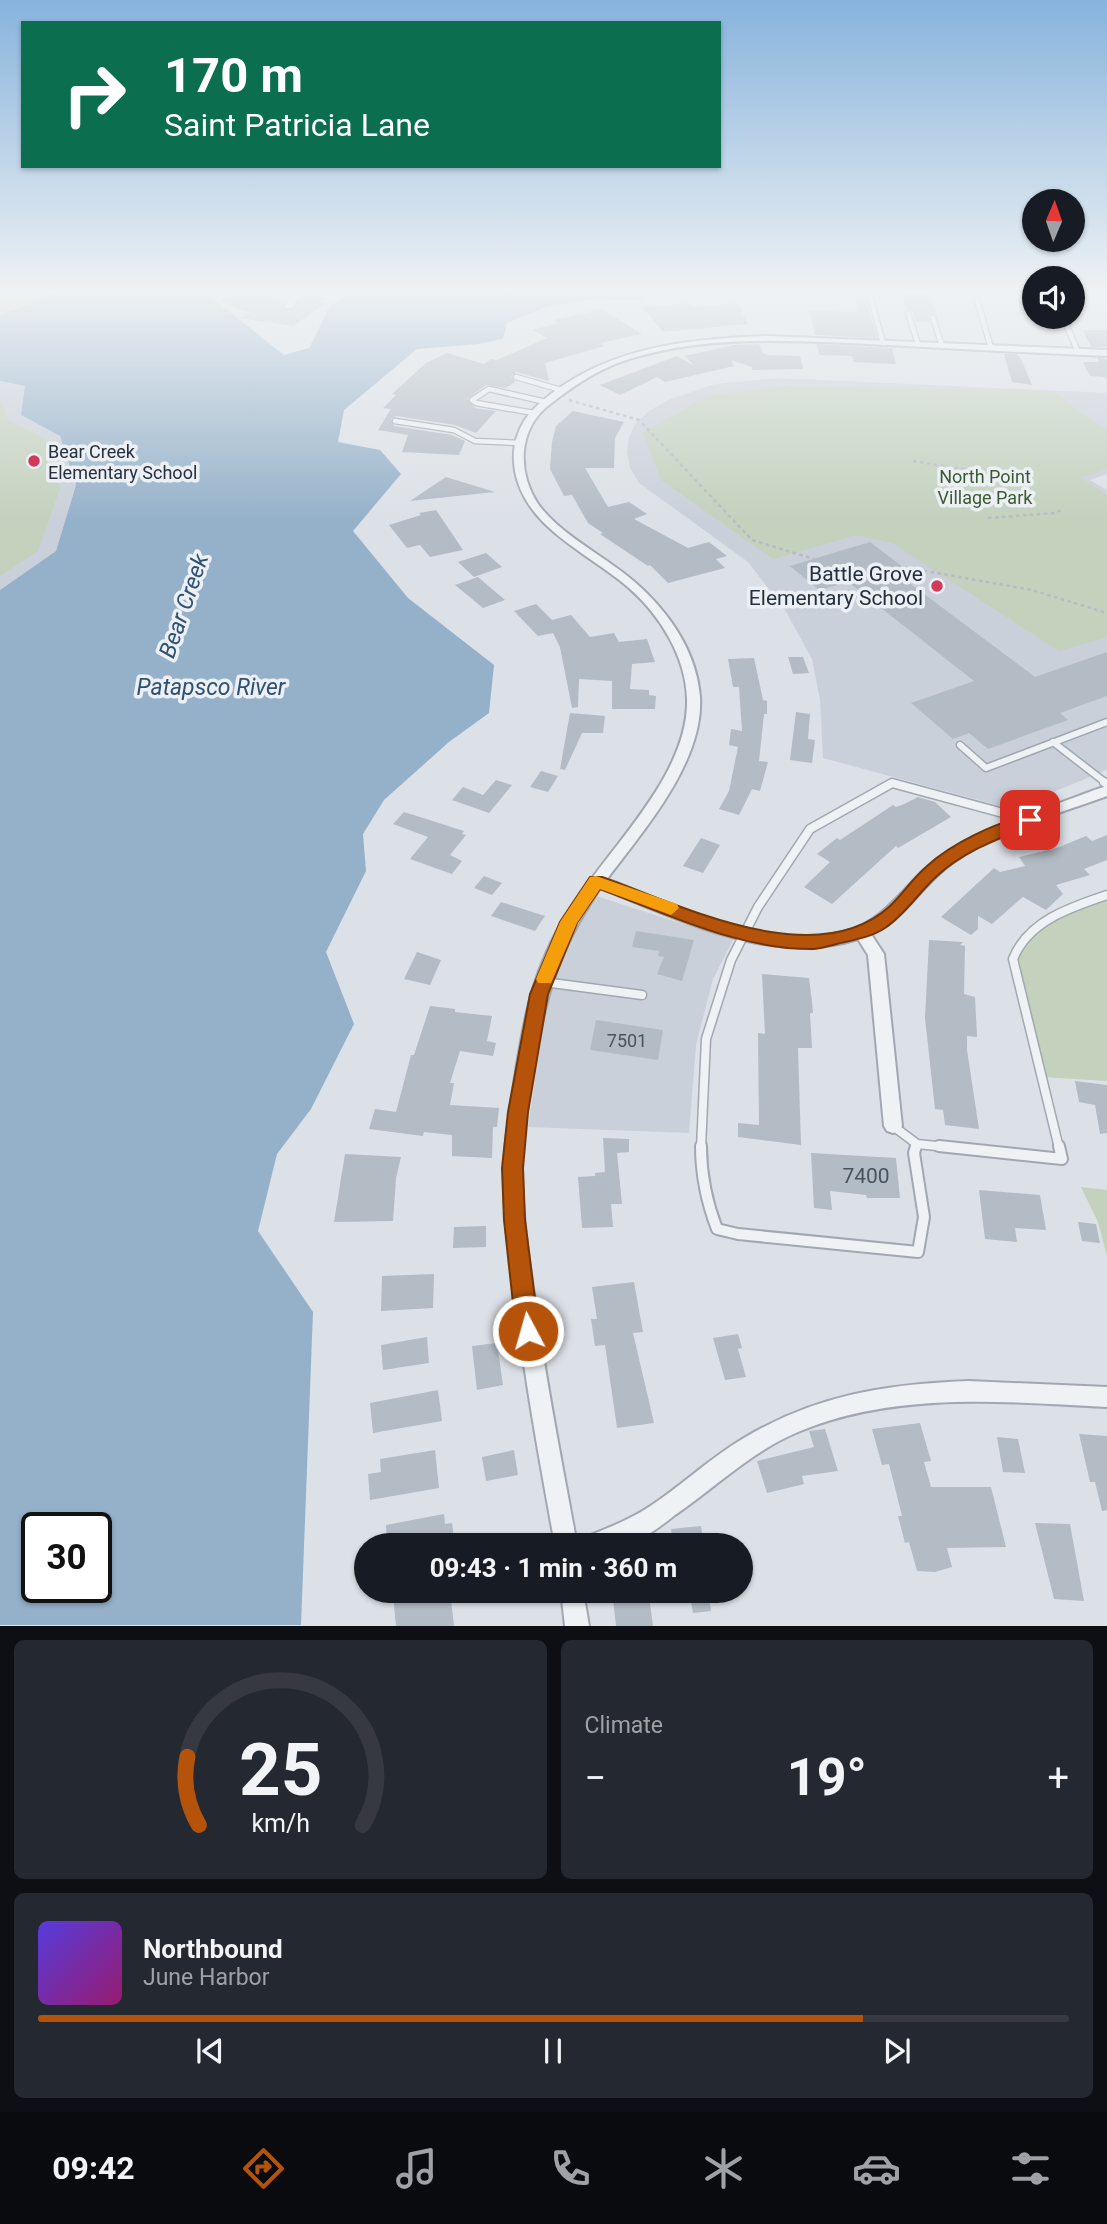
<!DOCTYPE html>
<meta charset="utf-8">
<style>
:root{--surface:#171b24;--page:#242831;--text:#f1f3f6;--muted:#9ea1a6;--line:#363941;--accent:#b45309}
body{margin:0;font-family:Roboto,sans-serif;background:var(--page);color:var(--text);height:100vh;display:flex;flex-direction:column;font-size:26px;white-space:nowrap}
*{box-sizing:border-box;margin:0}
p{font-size:23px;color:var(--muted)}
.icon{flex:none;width:38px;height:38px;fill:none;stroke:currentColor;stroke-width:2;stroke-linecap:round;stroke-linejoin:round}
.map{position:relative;height:1626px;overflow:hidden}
.drawer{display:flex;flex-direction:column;gap:14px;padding:14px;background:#0d0f14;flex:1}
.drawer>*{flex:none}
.hud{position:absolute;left:21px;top:21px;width:700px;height:147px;border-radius:0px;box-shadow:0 2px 5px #0004;background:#0b6e4f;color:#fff;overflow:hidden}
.needle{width:46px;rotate:2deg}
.controls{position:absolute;left:1022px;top:189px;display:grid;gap:14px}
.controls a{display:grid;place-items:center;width:63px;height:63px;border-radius:50%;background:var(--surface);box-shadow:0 2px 5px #0004;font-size:35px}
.speed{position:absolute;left:21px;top:1512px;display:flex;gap:14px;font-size:35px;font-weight:700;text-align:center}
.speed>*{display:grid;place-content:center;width:91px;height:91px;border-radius:50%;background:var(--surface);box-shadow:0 2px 5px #0004;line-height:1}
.speed .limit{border:4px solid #111;border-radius:10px;background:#fff;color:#111}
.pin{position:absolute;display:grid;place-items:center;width:60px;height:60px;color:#fff;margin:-30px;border-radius:14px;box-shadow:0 4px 10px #0006}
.me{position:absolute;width:77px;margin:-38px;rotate:354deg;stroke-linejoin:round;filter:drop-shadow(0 0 5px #0008)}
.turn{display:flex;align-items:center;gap:24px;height:147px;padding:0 28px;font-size:32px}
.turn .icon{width:91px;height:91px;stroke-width:2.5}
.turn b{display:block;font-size:49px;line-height:60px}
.big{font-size:52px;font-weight:700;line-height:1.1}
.drawer .widget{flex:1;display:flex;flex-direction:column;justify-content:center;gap:10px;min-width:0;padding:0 24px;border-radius:10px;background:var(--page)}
.drawer .dial{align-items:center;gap:0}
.dial svg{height:182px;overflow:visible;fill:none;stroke:var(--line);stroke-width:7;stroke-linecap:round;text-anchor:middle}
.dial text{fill:var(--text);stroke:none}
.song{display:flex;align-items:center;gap:21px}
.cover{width:84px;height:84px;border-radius:10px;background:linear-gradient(135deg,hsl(250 70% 55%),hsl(320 70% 35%))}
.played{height:7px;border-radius:4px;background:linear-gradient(90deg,var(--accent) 80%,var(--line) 80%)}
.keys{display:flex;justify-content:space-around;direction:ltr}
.heat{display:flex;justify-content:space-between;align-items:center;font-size:38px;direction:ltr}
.drawer .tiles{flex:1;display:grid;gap:14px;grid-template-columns:1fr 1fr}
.widget:last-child{grid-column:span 2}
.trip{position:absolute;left:354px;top:1533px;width:399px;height:70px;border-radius:35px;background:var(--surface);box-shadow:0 2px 5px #0004;font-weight:700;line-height:70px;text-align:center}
.menu{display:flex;height:112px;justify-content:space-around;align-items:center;background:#090b0e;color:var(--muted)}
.menu .icon{width:49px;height:49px}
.menu .active{color:var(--accent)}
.menu b{font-size:32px;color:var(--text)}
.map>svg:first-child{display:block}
.built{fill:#cad0d9}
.green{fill:#c3d1bd}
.water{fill:#95b1c9;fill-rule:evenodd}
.building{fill:#b3bbc4}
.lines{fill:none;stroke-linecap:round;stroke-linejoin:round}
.lane-far3-casing{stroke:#a1a8b1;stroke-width:7}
.lane-far2-casing{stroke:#a1a8b1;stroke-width:9}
.lane-far1-casing{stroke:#a1a8b1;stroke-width:11}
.lane-casing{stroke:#a1a8b1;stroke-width:14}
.street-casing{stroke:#a1a8b1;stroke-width:4}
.path{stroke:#b6bcc2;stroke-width:2.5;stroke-dasharray:3.5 3.5;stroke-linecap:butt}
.lane-far3{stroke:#eff2f5;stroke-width:4.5}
.lane-far2{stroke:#eff2f5;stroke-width:6}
.lane-far1{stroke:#eff2f5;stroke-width:8}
.lane{stroke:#eff2f5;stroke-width:10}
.street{fill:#eff2f5;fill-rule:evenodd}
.route{fill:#b45309;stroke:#753606;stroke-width:2}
.slow{fill:#f59e0b}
.poi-dot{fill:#d33a59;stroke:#ecf0f5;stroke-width:2.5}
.labels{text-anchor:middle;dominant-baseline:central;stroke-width:7;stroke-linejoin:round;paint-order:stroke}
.far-poi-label{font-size:18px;fill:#25303e;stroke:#ecf0f5;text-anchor:start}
.far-park-label{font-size:18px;fill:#3c5a32;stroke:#ecf0f5}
.number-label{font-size:18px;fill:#485360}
.poi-label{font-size:21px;fill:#25303e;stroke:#ecf0f5;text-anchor:end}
.near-number-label{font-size:21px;fill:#485360}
.water-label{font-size:23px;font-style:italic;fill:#2e5173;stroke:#ecf0f5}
</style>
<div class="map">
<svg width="1107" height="1626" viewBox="0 0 1107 1626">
<rect width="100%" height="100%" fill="#dce1e7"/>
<!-- built -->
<path class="built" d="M777,378l330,15v81l-17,6 17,10v280l-95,39 -189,-51 -3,-58 -8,-41 -27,-49 -37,-48 -109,-79 -9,-15 -3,-15 2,-16 7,-14 13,-12 19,-11 47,-16z
M0,381l26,5 -5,29 39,21 16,49 -20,66 -56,39z
M593,895l140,45 -20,39 -17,66 -7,88 -161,-6 22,-146z"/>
<!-- green -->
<path class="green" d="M0,293h56l-56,22z
M786,386l266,5 55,39v39l-25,9 25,17v142l-48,14 -167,-108 -36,-8 -83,24 -112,-79 -18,-47 66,-38z
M0,397l8,23 39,20 13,49 -22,62 -38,25z
M1107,897v184l-65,-4 -27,-118 21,-29 26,-17z
M1081,1187l26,3v66l-9,-34z"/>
<!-- water -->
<path class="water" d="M56,293h150l78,62 25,-7 21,-42 14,-9 -3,-1 4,-3h303l-8,7 -46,-1 -46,7 -41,17 -4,16 -24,5 -62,5 -73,61 -6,32 42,8 21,24 -48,57 55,67 86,67 -5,48 -40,29 -65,58 -21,34 3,37 -40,81 28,72 -43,85 -34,45 -19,77 55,81 -12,313h-301v-1035l56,-39 20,-66 -16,-49 -39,-21 4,-29 -25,-5v-66zM37,1528h59v59h-59z"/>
<!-- building -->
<path class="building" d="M239,293h26l3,4 16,5 -1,5 3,4 8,-2 11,-16h23l-7,4 6,1 -7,4 6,1 -33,23 -54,-8 11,-5 -30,-12z
M901,293l29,2 7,20h-9l1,7 -13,-1 -4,-11 -6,-1z
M855,297h10l12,41 -62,-3 -6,-24 48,1z
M689,303l4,4 42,-4 4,2 9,19 -85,8 -21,-25z
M601,309l41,25 -42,9 5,3 -60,17 4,18 -33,-9 -5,4 4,6 -9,6 -20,-3 -19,14 8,9 21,3 -20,22 -21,-8 -59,-9 -5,3 3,7 58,9 13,6 -6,14 -57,-3 6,-17 -30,-5 13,-21 -8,-1 13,-13 -4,-1 34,-31 21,-10 37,11 7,-5 6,1 50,-22 -14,-8 25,-7 -4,-3z
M1083,330h24v17h-16z
M759,344l4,9 5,2 32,1 3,13 -51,1v-3l-21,-7 3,6 -69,16 -8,-5 -37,18 -20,-10 77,-29 17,10 -9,-10 49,-11z
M817,344l75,4 4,16 -42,-2 -2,-6 -33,-1z
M1004,354h13l4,5 11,26 -20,-3z
M1097,358l10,1v21l-1,-3 -16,-1 -7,-14h16z
M573,411l51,11 -9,16 -1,30h-29l23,39 21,-5 18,12 -13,5 54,29 21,-6 18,14 -11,3 9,9 -57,15 -18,-18 -2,1 -48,-32 3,-1 -15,-10 -16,-28 -8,1 -14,-27 2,-27 4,-16z
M446,477l49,15 -85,9z
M436,510l27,40 -33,7 -10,-12 -13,3 -18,-23 32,-10 -2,-2z
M870,542l33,25 -11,3 143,107 72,-25v44l-47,17 8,7 -80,29 -19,-16 -16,6 -42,-36 63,-22 -126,-99 -29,8 -29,-24z
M486,553l16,14 -28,10 -16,-15z
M478,577l27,23 -22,8 -28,-23z
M536,604l16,16 19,-5 19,22 24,-4 5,9 28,-3 8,23 -23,2 -2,25 19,1v5l7,1 -1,13h-43v-28l-33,-2 -1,28 -6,1 -12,-61 -7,-14 -15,3 -24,-25z
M788,657h15l6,16 -16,1z
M754,658l9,42 4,1v13h-3l-5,47 9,1 -8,29 -8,-2 -13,26 -20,-6 10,-18 9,-44 -9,-2 2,-16 11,2 -3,-44h-6l-5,-28z
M796,712l14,2 -2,25 7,1 -3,23 -22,-3z
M570,713l35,3 -2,17h-21l-17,37 -5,-1z
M541,771l17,5 -10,16 -18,-5z
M496,780l16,5 -23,28 -37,-13 11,-13 20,8z
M918,797l17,5 16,15 -53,31 -2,-2 -64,58 -28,-17 26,-25 -13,-8 20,-16 3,2 53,-35 3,2 6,-2z
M404,812l60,19 -2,3 4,1 -16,20 12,6 -10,13 -42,-15 18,-22 -35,-13z
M1107,835v25l-23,9 6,6 -34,10 7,9 -17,16 -23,-13 -31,27 -14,-8v13l-7,6 -30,-18 53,-49 6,4 25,-6 -6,-9 38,-9 29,-12 6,5z
M701,838l19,7 -17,28 -20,-7z
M484,876l18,7 -10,12 -18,-7z
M501,902l44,14 -10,15 -44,-15z
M636,931l58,9 -12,41 -25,-7 7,-17 -6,-1 1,-5 -27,-4z
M929,940l34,2 -3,3 5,1 -1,48 11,3 2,40 -10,-1v14l12,79 -34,-4 -2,-15 -8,-1 -10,-91z
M417,952l24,8 -11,25 -26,-6z
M762,974l47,4 3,24 1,11h-3l2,35h-14l3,97 -63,-8v-14l21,2 -1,-92 7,1z
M430,1006l25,3v3l37,4 -5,25 9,2 -3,13 -33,-5 -10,32h4l-4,22 49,3 -2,19h-4l-1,31 -40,-2v-21l-28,-3 -1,4 -54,-7 6,-20 21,3 15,-57h3z
M596,1020l67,10 -5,30 -68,-10z
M1075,1081l32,4v48l-7,1 -5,-29 -16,-3z
M603,1138l26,1v13l-12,1 5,51h-11l2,23 -31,1 -4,-51 17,-1v-3l10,-1z
M811,1153l85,5 4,40h-33l-1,-3 -36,-4 2,19 -18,-2z
M345,1154l56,3 -5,21 -3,43 -59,1z
M979,1190l61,5 6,35 -31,-2 2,14 -32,-3z
M1078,1222l18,2 4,19 -18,-2z
M486,1226v21l-33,1 1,-21z
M434,1274l-1,34 -52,3 1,-35z
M634,1282l9,50 -10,1 21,90 -37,5 -12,-83 -10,1 -4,-27h6l-5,-32z
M738,1334l4,14 -4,1 8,28 -21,3 -12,-42z
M427,1337l2,26 -46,7 -2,-25z
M497,1343l6,42 -26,5 -5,-44z
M438,1390l4,31 -69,12 -3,-30z
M920,1423l11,38 -7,1 7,25h60l15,60 -59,1 5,19 -17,5 -18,-1 -8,-29 -4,1 -7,-27h4l-13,-52 -7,1 -10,-36z
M825,1429l13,42 -36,5 2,8 -37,9 -10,-32 57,-14 -5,-16z
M1079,1434l28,2v74l-5,1 -7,-29h-5z
M997,1437l21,2 7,34 -22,-1z
M435,1450l4,38 -69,12 -2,-26 13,-2 -1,-13z
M514,1450l4,25 -32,6 -4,-24z
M444,1514l1,10 7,-1 2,14 -8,2 1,6h-60l-1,-20z
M1035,1523l35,1 14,77 -30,-2z
M701,1526l3,19h-31l-2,-16z
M419,1591h31l4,35h-58l-3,-31z
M615,1591h30l1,5h3l4,30h-37l-3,-27h4z
M689,1591h19l3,20 -18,2z"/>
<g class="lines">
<defs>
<path id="lane-far3" d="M270,293l23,7
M869,293l14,50
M977,300l14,48
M908,313l10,31
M1055,317l11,7 12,28
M933,318l9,28
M516,377l45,13
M534,413l-58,-10 -4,-3 17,-11 57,13
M395,421l59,9 21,11 44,2"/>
<path id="lane-far2" d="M1053,742l53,41
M960,745l26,23 121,-46"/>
<path id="lane-far1" d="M1104,782l3,2
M544,982l98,13
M893,1126l24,18
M701,1148l5,-109 25,-79 27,-53 52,-78 82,-46 137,37
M916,1148l1,-4 39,4
M1059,1148l-46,-189c15,-38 58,-52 94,-64"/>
<path id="lane" d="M701,1146c0,28 6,57 16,83l21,5 180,18 6,-35 -10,-64 2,-7
M939,1146l123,13 -3,-13"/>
<path id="street" d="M294,293h8l-10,15h-6l-1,-2z
M767,336l340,14v6c-73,-3 -147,-7 -220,-11 -87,-4 -180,-12 -264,16 -28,10 -51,26 -74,44 -31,24 -32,67 -11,99 19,26 50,43 76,62 43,30 82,77 86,131 4,65 -57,134 -93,182 73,28 160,74 240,52 42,-12 60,-51 94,-75 34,-24 77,-38 116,-52 17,-6 33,-13 50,-18v10c-52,19 -109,34 -155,67 -30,21 -46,55 -81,71l13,20 18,172 -3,5 -6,2 -6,-2 -3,-5 -16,-171 -10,-16c-87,28 -178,-20 -258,-51l-1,2c-41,61 -54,106 -65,177 -5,30 -11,59 -12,90 -1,46 5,91 12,137 11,84 28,168 43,251h-22c-15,-82 -30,-164 -40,-247 -6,-43 -12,-86 -11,-129 1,-36 8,-70 13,-105 6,-35 12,-70 26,-103 12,-30 31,-60 50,-84 36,-49 96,-113 94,-178 -1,-42 -27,-84 -58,-111 -40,-35 -103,-59 -114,-117 -2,-13 -2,-25 3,-37 6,-18 19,-29 33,-40 63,-48 140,-55 216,-58z
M969,1381l138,6v20c-102,-5 -212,-16 -309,25 -46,19 -82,55 -123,83 -14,11 -32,25 -50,30 -12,3 -29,0 -42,0l3,-8c22,-9 43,-17 63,-30 32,-21 61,-49 95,-69 72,-43 143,-54 225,-57z
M561,1591h22l6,35h-24z"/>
</defs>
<!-- lane-far3 casing -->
<use href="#lane-far3" class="lane-far3-casing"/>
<!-- lane-far2 casing -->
<use href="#lane-far2" class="lane-far2-casing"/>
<!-- lane-far1 casing -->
<use href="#lane-far1" class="lane-far1-casing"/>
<!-- lane casing -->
<use href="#lane" class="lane-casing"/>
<!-- street casing -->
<use href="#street" class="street-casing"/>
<!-- path -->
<path class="path" d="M569,400l70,20 113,120 62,19
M913,461l93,15
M988,518l66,-5 8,-3
M903,567l129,23 75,23"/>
<!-- lane-far3 -->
<use href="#lane-far3" class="lane-far3"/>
<!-- lane-far2 -->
<use href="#lane-far2" class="lane-far2"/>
<!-- lane-far1 -->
<use href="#lane-far1" class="lane-far1"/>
<!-- lane -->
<use href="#lane" class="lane"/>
<!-- street -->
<use href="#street" class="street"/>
</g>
<!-- sky -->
<linearGradient id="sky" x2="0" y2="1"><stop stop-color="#87b3dc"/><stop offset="0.56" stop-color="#eff2f4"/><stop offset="1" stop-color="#eff2f4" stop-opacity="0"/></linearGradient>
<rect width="1107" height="520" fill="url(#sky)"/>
<!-- route -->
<path class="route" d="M1030,814l5,2 3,4 -3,4c-34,14 -70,26 -98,52 -18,16 -31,38 -52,52 -12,8 -26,11 -40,14 -10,2 -21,6 -31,7 -74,1 -147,-35 -214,-60l-23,34 -29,71 -20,118 -5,56 2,52 14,111 -3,7 -8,3 -8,-3 -4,-7 -12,-111 -2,-52 6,-56 22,-118 30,-72 30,-45h12c79,28 214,97 288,29 13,-12 22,-27 36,-39 27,-25 68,-43 104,-53z"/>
<!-- slow -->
<path class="slow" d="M596,876l81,28 2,4 -8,7 -71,-26 -23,34 -26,60h-13l-2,-4 24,-57 30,-45z"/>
<!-- markers -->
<g class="poi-dot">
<circle cx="34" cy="461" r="7"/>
<circle cx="937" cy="586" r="7"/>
</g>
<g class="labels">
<!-- far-poi labels -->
<g class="far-poi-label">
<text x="48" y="451">Bear Creek<tspan x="48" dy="21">Elementary School</tspan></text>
</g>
<!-- far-park labels -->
<g class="far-park-label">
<text x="985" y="476">North Point<tspan x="985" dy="21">Village Park</tspan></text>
</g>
<!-- number labels -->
<g class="number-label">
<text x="627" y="1040">7501</text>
</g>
<!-- poi labels -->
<g class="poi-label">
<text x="923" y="574">Battle Grove<tspan x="923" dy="24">Elementary School</tspan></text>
</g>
<!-- near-number labels -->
<g class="near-number-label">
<text x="866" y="1176">7400</text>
</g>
<!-- water labels -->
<g class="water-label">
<text transform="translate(184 606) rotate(-71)">Bear Creek</text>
<text x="211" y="687">Patapsco River</text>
</g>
</g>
</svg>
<div class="controls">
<a><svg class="needle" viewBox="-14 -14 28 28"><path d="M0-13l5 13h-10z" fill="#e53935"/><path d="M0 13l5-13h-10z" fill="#9ea1a6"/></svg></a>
<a><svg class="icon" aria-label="sound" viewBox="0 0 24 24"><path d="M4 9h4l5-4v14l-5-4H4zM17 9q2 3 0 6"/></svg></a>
</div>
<div class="speed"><div class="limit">30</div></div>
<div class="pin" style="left:1030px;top:820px;background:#d93025"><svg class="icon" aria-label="arrive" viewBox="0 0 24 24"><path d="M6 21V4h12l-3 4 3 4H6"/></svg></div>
<svg class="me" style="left:528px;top:1331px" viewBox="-20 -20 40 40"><circle r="17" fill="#b45309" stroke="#fff" stroke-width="3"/><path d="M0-11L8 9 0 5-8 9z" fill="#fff"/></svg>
<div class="trip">09:43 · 1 min · 360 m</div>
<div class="hud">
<div class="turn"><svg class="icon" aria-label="right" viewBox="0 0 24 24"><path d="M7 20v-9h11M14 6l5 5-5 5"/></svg><div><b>170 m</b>Saint Patricia Lane</div></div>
</div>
</div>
<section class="drawer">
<div class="tiles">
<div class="widget dial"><svg viewBox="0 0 100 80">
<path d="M14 69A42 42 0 1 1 86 69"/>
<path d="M14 69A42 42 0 0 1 9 39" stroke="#b45309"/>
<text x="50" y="56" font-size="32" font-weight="700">25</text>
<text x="50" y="72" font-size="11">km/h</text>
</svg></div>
<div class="widget"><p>Climate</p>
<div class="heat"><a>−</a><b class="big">19°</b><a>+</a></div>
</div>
<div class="widget">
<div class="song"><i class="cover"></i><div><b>Northbound</b><p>June Harbor</p></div></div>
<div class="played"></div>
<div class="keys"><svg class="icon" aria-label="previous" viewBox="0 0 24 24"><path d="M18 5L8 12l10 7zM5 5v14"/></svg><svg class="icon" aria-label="pause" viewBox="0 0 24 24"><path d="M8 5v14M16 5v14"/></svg><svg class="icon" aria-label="next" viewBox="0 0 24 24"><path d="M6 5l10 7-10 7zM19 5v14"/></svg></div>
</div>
</div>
</section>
<nav class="menu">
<b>09:42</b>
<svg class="icon active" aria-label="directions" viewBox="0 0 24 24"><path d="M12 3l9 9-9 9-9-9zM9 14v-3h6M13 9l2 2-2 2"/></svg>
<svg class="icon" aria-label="music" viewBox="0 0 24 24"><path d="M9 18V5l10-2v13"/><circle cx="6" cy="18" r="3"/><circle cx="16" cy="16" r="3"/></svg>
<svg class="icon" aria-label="phone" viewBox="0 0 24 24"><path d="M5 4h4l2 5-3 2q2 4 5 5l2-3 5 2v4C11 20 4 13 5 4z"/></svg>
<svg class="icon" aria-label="climate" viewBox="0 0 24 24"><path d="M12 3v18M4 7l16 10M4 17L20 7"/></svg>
<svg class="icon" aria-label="car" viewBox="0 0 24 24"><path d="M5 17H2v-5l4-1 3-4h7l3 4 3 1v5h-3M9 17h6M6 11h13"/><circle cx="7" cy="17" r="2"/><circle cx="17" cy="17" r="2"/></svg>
<svg class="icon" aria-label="filters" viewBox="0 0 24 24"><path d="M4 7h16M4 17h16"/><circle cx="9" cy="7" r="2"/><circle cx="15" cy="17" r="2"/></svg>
</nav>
